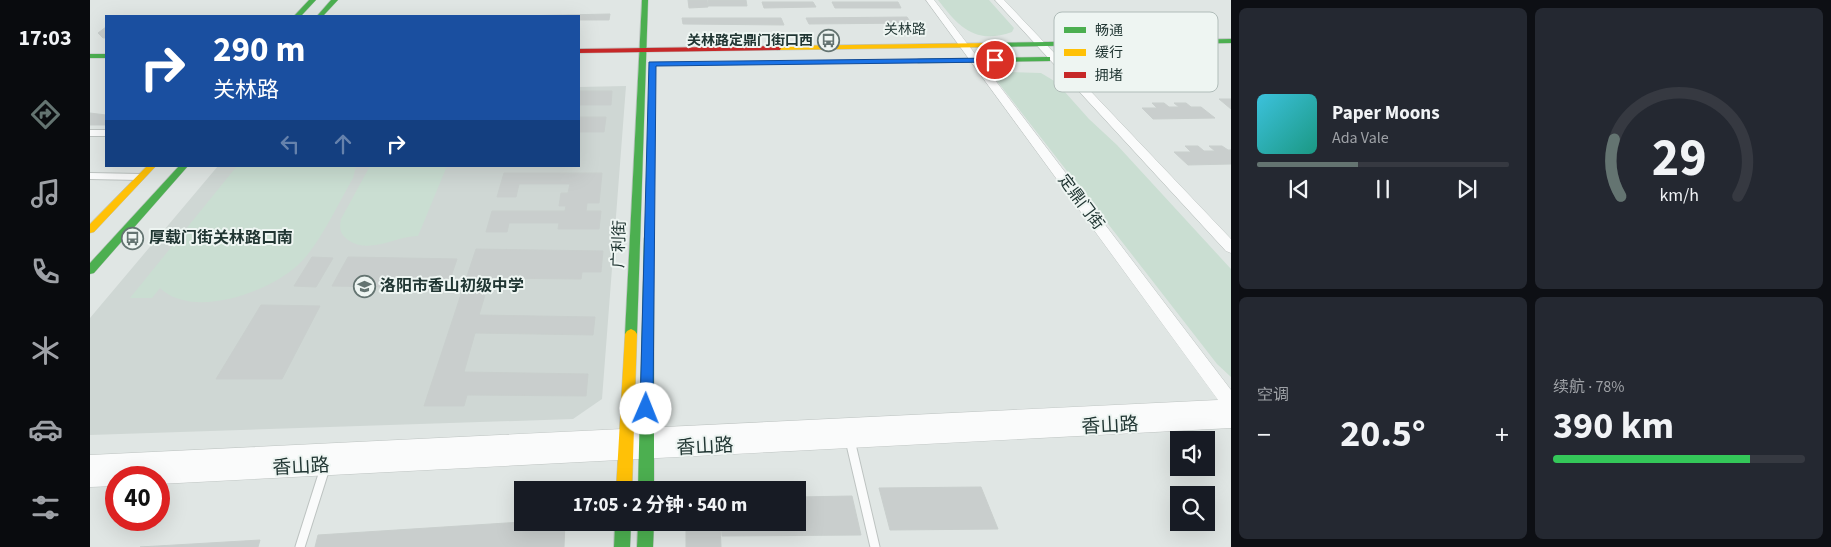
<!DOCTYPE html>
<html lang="zh">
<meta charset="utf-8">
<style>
:root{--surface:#171b24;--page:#242831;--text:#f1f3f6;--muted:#9ea1a6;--line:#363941;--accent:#647471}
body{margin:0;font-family:"Source Sans 3","Noto Sans SC",sans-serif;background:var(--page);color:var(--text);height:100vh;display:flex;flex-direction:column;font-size:19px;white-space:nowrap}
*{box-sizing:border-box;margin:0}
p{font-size:16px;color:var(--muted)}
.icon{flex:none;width:28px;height:28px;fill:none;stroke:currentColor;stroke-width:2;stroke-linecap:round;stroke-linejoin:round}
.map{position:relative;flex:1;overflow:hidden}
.sheet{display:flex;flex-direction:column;gap:8px;padding:8px;background:#0d0f14;width:600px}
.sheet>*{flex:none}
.hud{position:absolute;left:15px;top:15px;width:475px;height:152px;border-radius:0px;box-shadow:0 5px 20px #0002;background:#1a4fa0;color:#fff;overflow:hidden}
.controls{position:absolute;left:1080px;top:431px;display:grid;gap:10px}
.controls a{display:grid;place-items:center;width:45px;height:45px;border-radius:0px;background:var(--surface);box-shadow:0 5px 20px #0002;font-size:25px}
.speed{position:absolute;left:15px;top:466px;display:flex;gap:10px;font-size:25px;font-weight:700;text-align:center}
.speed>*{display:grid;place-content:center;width:65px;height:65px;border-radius:50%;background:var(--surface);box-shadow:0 5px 20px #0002;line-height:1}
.speed .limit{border:8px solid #d22;background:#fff;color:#111}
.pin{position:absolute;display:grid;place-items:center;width:42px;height:42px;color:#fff;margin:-21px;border:2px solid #fff;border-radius:50%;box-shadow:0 1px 5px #0007}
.me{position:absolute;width:55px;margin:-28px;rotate:1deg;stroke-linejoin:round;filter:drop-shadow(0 0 4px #0008)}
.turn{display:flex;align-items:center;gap:18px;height:105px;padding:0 25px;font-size:22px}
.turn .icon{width:65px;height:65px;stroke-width:2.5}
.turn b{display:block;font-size:35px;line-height:42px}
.lanes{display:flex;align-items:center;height:48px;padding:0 25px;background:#0003;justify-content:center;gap:25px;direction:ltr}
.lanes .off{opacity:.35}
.big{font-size:38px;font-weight:700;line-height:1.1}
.sheet .tile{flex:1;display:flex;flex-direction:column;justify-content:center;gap:8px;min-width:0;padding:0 18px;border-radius:8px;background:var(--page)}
.sheet .dial{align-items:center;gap:0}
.dial svg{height:130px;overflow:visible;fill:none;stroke:var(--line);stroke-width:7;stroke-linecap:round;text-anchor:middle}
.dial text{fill:var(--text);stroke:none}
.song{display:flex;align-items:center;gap:15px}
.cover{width:60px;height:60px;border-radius:8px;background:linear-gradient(135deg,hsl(190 70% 55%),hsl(170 70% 35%))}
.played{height:5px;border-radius:2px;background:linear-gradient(90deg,var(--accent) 40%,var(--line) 40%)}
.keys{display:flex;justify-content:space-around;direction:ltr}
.heat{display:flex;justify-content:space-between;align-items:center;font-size:28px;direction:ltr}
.charge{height:8px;border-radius:4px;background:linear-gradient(90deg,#34c759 78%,var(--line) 0)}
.sheet .tiles{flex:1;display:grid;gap:8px;grid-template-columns:repeat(2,1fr)}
.trip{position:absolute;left:424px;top:481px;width:292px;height:50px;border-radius:0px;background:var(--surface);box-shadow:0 5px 20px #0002;font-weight:700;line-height:50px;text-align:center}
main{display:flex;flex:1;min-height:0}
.tab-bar{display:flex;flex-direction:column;width:90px;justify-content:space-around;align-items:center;background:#090b0e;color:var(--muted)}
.tab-bar .icon{width:35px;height:35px}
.tab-bar .selected{color:var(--accent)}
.tab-bar b{font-size:22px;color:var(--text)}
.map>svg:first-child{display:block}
.built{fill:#cfd7d4}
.green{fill:#caded2}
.building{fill:#c9cecd;stroke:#c9cfcd}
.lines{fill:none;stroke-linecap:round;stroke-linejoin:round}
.lane-far1-casing{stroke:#bdc3c1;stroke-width:8}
.lane-casing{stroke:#bdc3c1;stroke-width:11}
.street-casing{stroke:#bdc3c1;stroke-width:1}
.fast-casing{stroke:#bdc3c1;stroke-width:1}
.slow-casing{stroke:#bdc3c1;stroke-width:1}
.jam-casing{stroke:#bdc3c1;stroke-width:1}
.lane-far1{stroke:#fafbfb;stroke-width:6}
.lane{stroke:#fafbfb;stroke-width:9}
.street{fill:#fafbfb;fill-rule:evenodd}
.fast{fill:#4caf50;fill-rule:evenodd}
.slow{fill:#ffc107;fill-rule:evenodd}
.jam{fill:#c62828;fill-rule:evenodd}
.route{fill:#1a73e8;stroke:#114b97}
.labels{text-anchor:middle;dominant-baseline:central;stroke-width:4;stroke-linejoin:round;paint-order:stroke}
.far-street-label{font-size:14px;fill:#213633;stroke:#eef5f2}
.far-poi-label{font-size:14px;font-weight:bold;fill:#213633;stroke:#eef5f2;text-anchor:end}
.street-label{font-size:16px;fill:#213633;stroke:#eef5f2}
.poi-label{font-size:16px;font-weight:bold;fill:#213633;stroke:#eef5f2;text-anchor:start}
.near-street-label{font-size:19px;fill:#213633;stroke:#eef5f2}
.key{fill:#eef5f2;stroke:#b0bcb9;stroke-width:1}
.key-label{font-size:14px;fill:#213633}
</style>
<main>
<nav class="tab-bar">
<b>17:03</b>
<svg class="icon selected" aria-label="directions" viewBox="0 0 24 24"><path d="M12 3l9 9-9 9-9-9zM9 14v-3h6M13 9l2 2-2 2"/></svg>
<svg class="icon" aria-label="music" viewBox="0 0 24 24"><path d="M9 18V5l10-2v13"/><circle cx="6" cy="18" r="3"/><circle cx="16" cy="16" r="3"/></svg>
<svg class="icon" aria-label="phone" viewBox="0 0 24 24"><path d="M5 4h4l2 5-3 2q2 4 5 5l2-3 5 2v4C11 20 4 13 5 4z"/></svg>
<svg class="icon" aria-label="climate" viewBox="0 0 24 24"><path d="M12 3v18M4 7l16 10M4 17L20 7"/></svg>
<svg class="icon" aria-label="car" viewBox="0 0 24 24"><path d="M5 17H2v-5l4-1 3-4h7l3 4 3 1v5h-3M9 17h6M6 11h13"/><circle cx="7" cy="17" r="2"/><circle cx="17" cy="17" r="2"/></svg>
<svg class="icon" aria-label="filters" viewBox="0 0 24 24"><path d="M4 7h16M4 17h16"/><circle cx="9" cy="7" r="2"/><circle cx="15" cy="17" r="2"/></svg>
</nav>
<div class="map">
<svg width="1141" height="547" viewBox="0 0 1141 547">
<rect width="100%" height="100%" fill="#e0e6e4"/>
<!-- built -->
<path class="built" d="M536,86l-24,313 -29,20 -483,16v-117l128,-152h361v-79z"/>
<!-- green -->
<path class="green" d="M848,0h51l25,28 -2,4c-37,13 -53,-5 -74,-32z
M915,72l36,1 15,9 33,37 28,26 114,124v108l-14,-13 -220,-283 -2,-5 4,-3z
M147,166h119l-3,12c-14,24 -31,61 -50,82 -27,30 -109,61 -143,28l-8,10h-22z
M280,166h77l-29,70c-23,0 -48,19 -70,4 -8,-6 -9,-11 -7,-21z"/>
<!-- building -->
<path class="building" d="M598,0h19l1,7 -19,1z
M618,0h38l1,6h-39z
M672,2h51l3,5 -52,1z
M742,2h66l3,6h-66z
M520,14l-1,6h-30v-4h-62z
M817,17l4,6 -102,1 -3,-6z
M592,18h99l3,7 -101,-1z
M16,27v11h-3l-5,-5z
M489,91h33l-1,14h-32z
M1129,99h12v10z
M1062,103h12l5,4h10l-5,-4h12l5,4h10l14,11 -62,1 -11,-11h15z
M0,113l16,2v10h-16z
M489,117h27l-2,15h-25z
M1095,146h13l6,5h11l-6,-5h13l6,4h3v14l-43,1 -14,-13h17z
M414,173h98l-3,30h-12l-1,8h15l-2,18h-41l1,-6h-50l-2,9h-21l6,-21h73l1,-5h-7l2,-13h7l2,-9h-51l-3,13h-19z
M386,249l127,2 -2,21h-19l-1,7 -91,-1 -11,37 116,2 -2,18 -118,-2 -11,39 124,2 -2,22 -119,-1 -3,11h-40z
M222,257l21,1 -17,29 -22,-1z
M258,257l109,2 -10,29 -115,-2z
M171,305l59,1 -38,73h-66z
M891,487l17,42 -108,1 -11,-42z
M762,496l9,39 -139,1 -1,-14h77v-25z
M432,522h43l-1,25h-249l3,-12z
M596,522h34l1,25h-35z
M170,540l-2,7h-118z"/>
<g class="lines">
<defs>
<path id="lane-far1" d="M0,133h16
M0,176l50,1"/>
<path id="lane" d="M760,440l25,107
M210,547l25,-79"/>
<path id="street" d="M836,0h8l297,390v38l-1072,56v-6h-43v8l-26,1v-32l1128,-55z
M905,0h9l227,239v14l-5,-2z"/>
<path id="fast" d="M219,0h7l-15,16h-7z
M241,0h7l-15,16h-6z
M552,0h6l-11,334 -2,3h-8l-2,-3z
M1141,39v4l-239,4 -4,-2 4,-2z
M0,54h16v4h-16z
M957,57h3v4l-132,2 -4,-2 4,-2z
M89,166h9l-94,107 -4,1v-11z
M559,234l5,4v252h-16l6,-252z
M525,522h16l-1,25h-16z
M548,522h16l-1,25h-16z"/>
<path id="slow" d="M902,43l4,2 -1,2 -218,3 -4,-2 4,-2z
M57,166h9l-62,66 -4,1v-9z
M541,329l4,2 2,3 -5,156h-16l9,-156 2,-3z"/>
<path id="jam" d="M687,46l4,2 -1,2 -201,3v-4z"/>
</defs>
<!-- lane-far1 casing -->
<use href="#lane-far1" class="lane-far1-casing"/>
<!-- lane casing -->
<use href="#lane" class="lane-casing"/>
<!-- street casing -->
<use href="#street" class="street-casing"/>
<!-- fast casing -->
<use href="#fast" class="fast-casing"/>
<!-- slow casing -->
<use href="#slow" class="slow-casing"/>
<!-- jam casing -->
<use href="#jam" class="jam-casing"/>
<!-- lane-far1 -->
<use href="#lane-far1" class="lane-far1"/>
<!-- lane -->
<use href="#lane" class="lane"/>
<!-- street -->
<use href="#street" class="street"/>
<!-- fast -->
<use href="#fast" class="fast"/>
<!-- slow -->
<use href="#slow" class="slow"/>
<!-- jam -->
<use href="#jam" class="jam"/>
</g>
<!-- route -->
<path class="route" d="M905,58l4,2 -1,2 -342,4 -3,343 -2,4 -5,2 -4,-2 -2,-4 9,-347z"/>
<!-- icons -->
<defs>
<symbol id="bus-ring" viewBox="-11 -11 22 22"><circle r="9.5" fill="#eef5f2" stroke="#647471" stroke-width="1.5"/><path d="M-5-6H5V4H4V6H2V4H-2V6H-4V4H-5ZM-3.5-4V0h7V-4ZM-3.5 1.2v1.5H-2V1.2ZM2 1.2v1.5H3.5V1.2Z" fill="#647471"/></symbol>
<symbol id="school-ring" viewBox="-11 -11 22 22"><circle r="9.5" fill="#eef5f2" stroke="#647471" stroke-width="1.5"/><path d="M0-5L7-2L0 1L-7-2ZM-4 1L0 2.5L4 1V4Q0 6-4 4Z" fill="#647471"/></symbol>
</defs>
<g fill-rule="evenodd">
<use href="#bus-ring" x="726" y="28" width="25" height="25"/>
<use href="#bus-ring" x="30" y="226" width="25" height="25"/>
<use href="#school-ring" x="262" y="274" width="25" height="25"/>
</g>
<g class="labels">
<!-- far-street labels -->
<g class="far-street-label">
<text transform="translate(815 30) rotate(-1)">关林路</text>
</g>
<!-- far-poi labels -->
<g class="far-poi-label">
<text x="723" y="41">关林路定鼎门街口西</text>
</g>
<!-- street labels -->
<g class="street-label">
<text transform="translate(991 202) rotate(53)">定鼎门街</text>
<text transform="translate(529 244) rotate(-88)">广利街</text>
</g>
<!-- poi labels -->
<g class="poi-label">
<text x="59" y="238">厚载门街关林路口南</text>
<text x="290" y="286">洛阳市香山初级中学</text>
</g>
<!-- near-street labels -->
<g class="near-street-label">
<text transform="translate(1020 426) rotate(-3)">香山路</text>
<text transform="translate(615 447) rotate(-3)">香山路</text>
<text transform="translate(211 467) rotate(-3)">香山路</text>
</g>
</g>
<!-- legend -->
<rect x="964" y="12" width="164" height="80" rx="8" class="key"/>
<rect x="974" y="27" width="22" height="6" fill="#4caf50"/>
<rect x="974" y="49" width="22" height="7" fill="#ffc107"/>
<rect x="974" y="72" width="22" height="6" fill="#c62828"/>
<g class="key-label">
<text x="1005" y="35">畅通</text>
<text x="1005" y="57">缓行</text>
<text x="1005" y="80">拥堵</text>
</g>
</svg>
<div class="controls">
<a><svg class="icon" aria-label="sound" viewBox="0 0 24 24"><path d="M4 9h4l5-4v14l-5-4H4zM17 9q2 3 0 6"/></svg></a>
<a><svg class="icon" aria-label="search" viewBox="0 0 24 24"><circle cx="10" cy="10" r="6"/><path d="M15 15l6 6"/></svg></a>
</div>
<div class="speed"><div class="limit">40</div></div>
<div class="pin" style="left:905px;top:60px;background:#d93025"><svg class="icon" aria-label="arrive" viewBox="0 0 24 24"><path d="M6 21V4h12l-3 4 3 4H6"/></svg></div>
<svg class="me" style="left:556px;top:409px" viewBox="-20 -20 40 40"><circle r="19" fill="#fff"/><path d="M0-13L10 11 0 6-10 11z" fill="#1a73e8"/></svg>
<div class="trip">17:05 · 2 分钟 · 540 m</div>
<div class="hud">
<div class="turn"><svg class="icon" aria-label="right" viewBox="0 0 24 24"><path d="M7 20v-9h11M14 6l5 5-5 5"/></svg><div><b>290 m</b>关林路</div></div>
<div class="lanes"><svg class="icon off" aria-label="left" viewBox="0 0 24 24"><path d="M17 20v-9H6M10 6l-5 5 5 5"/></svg><svg class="icon off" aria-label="ahead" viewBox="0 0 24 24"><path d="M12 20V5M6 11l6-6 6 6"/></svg><svg class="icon" aria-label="right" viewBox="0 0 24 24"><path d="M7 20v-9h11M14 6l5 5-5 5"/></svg></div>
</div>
</div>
<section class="sheet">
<div class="tiles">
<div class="tile">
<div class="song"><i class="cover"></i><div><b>Paper Moons</b><p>Ada Vale</p></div></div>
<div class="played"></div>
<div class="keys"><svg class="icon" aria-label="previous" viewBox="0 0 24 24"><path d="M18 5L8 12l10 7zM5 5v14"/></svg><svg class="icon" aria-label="pause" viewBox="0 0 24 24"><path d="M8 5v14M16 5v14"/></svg><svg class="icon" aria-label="next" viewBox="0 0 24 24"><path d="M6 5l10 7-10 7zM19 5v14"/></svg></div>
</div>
<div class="tile dial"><svg viewBox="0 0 100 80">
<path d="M14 69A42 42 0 1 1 86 69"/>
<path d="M14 69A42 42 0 0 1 10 34" stroke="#647471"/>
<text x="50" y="56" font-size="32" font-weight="700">29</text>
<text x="50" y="72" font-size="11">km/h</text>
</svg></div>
<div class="tile"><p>空调</p>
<div class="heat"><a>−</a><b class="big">20.5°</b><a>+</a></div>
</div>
<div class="tile"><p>续航 · 78%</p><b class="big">390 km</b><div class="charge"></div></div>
</div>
</section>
</main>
